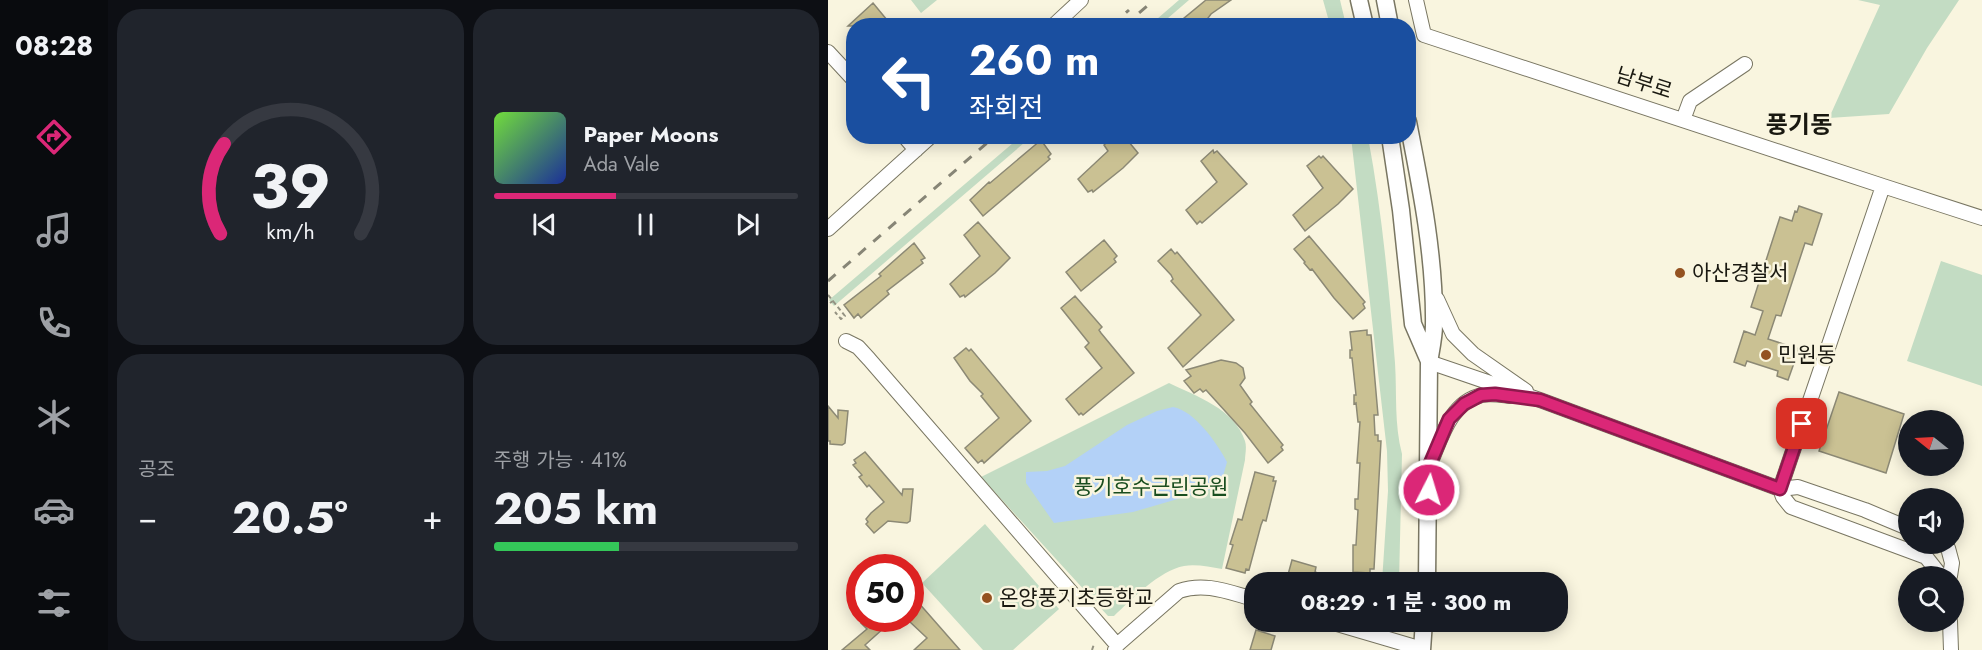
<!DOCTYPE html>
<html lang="ko">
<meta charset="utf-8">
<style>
:root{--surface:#171b24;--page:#20242c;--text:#f1f3f6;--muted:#9ea1a6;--line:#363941;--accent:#db2777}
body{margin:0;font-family:Jost,"Noto Sans KR",sans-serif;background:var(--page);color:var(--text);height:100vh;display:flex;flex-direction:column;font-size:22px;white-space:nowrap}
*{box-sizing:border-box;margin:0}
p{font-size:20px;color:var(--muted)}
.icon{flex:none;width:33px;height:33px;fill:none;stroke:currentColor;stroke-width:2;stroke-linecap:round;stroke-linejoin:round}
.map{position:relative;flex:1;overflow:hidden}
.panel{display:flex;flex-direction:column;gap:9px;padding:9px;background:#0d0f14;width:720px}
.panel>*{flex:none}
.hud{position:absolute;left:18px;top:18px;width:570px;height:126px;border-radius:24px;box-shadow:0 3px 15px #0003;background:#1a4fa0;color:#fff;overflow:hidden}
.needle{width:39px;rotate:288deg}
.fabs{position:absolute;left:1070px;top:410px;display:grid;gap:12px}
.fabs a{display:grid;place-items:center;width:66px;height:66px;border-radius:50%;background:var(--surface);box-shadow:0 3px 15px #0003;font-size:30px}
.speed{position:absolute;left:18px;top:554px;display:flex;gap:12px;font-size:30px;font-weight:700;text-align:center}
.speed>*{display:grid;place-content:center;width:78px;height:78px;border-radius:50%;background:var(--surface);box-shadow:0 3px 15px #0003;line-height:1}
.speed .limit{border:9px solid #d22;background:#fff;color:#111}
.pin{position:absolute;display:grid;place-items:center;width:51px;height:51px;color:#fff;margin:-26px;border-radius:12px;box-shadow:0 3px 9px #0006}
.me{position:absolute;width:66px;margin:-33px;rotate:5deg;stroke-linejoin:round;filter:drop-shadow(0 0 4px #0008)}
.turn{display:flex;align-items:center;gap:21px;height:126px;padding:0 24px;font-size:27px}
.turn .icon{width:78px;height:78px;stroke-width:2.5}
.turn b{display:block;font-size:42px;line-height:51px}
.big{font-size:45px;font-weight:700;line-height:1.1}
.panel .widget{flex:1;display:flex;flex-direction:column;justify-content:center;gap:9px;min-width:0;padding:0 21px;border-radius:24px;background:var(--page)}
.panel .dial{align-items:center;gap:0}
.dial svg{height:156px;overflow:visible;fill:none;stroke:var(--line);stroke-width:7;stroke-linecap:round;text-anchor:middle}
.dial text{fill:var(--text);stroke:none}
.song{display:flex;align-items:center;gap:18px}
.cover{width:72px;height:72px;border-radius:9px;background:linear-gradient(135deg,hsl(100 70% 55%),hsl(230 70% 35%))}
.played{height:6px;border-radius:3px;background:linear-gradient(90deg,var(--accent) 40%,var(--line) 40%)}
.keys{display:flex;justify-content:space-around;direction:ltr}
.heat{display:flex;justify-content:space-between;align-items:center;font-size:33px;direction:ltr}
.charge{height:9px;border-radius:4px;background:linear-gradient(90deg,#34c759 41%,var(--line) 0)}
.panel .tiles{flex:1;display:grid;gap:9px;grid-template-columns:repeat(2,1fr)}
.trip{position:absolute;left:416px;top:572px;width:324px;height:60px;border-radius:24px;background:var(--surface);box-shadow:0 3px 15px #0003;font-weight:700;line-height:60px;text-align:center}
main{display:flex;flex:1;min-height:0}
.tabs{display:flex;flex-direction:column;width:108px;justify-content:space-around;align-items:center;background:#090b0e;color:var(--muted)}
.tabs .icon{width:42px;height:42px}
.tabs .active{color:var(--accent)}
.tabs b{font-size:27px;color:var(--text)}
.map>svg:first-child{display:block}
.green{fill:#c3dcc3}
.water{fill:#b3d1f7}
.building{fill:#cac193;stroke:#8c8975;stroke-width:1.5}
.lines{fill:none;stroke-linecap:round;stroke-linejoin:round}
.minor-casing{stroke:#797662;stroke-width:16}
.major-casing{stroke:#797662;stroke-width:19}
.path{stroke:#949282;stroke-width:2;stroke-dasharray:4.5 3;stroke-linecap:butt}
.minor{stroke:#fff;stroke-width:14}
.major{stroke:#fff;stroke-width:16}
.rail{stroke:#878576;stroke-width:3;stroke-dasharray:10 10;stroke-linecap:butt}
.route-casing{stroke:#8e194d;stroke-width:15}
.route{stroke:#db2777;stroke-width:10}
.poi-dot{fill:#945220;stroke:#f9f5df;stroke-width:2}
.labels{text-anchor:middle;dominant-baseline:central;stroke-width:5;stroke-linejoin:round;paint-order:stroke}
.street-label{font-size:21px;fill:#191810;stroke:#f9f5df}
.poi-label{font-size:21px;fill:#191810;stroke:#f9f5df;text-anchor:start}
.park-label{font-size:21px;fill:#194d1f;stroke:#f9f5df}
.quarter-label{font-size:24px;font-weight:bold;fill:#191810;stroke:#f9f5df}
</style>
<main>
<nav class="tabs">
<b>08:28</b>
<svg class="icon active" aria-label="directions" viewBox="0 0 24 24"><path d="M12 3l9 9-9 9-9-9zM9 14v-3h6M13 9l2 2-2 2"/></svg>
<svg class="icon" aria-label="music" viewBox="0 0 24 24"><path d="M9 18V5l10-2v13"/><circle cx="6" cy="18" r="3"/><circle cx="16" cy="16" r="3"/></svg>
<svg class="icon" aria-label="phone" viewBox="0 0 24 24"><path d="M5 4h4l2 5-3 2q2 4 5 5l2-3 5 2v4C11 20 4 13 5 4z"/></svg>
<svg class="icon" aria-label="climate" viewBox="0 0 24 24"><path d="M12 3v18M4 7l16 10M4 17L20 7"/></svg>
<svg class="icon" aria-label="car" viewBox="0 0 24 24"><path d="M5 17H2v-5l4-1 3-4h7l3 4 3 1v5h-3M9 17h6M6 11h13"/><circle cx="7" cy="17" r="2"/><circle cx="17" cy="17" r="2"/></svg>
<svg class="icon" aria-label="filters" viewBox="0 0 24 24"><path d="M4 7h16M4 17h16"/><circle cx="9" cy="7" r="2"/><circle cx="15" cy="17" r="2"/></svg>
</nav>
<section class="panel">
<div class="tiles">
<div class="widget dial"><svg viewBox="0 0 100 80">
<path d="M14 69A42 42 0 1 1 86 69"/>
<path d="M14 69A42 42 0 0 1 16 23" stroke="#db2777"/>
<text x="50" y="56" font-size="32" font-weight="700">39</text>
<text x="50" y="72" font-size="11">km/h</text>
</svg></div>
<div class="widget">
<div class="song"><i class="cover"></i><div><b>Paper Moons</b><p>Ada Vale</p></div></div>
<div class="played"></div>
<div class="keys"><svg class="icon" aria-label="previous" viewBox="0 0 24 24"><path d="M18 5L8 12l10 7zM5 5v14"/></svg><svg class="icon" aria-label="pause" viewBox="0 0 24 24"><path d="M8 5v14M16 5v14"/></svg><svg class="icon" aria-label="next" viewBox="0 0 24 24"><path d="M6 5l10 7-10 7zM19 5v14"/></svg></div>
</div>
<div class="widget"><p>공조</p>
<div class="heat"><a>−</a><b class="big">20.5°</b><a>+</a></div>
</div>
<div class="widget"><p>주행 가능 · 41%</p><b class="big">205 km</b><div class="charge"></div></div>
</div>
</section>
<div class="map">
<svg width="1154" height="650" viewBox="0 0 1154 650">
<rect width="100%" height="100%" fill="#f9f5df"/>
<!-- green -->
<path class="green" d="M83,0h26l-16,13z
M351,0h10l-29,25h-10z
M495,0h17l6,25h-16z
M1030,0h101l-32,48 -38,66 -60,4 51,-113z
M192,137h11l-197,169 -5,-6z
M523,137h17c14,74 21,151 27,226 2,31 -1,61 7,91l-3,128h-17l6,-91 -1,-40z
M1113,261l41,14v111l-75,-25z
M341,383c27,13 66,26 76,58 2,6 0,14 0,19l-23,109c-12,-2 -26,-5 -38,-3 -24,4 -53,34 -70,50h-6l-127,-139z
M157,524l74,85 -46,41h-30l-61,-67z"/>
<!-- water -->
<path class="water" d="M345,407c22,4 44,36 54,55l-6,21 -9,6 -79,23 -79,11 -28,-40v-11l21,-1 18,-5 62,-41 30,-14z"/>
<!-- building -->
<path class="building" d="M378,0h25l-20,14 -3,4 3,4 -5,4h-19l-4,-7z
M45,3l19,23h-44z
M274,136h22l14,17 -15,15 -30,24 -1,-2 -4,2 -10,-13 30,-28 -4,-6 3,-3z
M213,140l10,14 -3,3 2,2 -67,57 -13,-16 19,-18 1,1z
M385,150l1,3 3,-2 30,33 -45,39 -2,-2 -3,3 -11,-14 31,-28 -16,-21z
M491,156l2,2 2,-2 30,33 -15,15 -33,27 -12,-16 30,-27 -16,-22z
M971,206l23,8 -10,31 -7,-2 -24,73 -5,-1 -8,24 31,10 -11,31 -11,-4 1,-5 -31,-10 -2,5 -11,-4 10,-31 11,4 8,-24 -12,-4 29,-90 12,4 3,-10 2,1z
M150,222l32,36 -15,15 -30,24 -1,-2 -4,2 -10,-13 30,-28 -16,-21z
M481,236l56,66 -2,2 2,4 -12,11 -19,-21 -22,-29 -2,1 -6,-7 1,-1 -11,-13z
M276,240l13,16 -3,3 2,3 -35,29 -15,-19z
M86,243l11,15 -4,2 2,3 -36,28 2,3 -28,24 -3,-4 -4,4 -10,-13 37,-29 -2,-2z
M343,249l4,5 2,-2 57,68 -51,47 -15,-19 33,-33 -30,-34 2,-2 -2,-4 -13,-14z
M247,296l27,31 -3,3 2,3 33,40 -51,42 -2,-2 -2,2 -13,-16 36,-31 -17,-21 4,-4 -28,-35z
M539,330v5h4l7,80h-4l1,20h3v6h3l-7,128h-4v4l-17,-1v-27h3l2,-35 -3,-1v-10h3l2,-36h-3l3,-41h-2l-2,-19 -2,1v-9h2l-4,-37h-2v-8h2l-2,-18z
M138,348l3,3 2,-2 60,72 -47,42 -2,-3 -4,3 -13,-15 34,-30 -18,-22 2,-2 -13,-13 -16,-23z
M393,360l15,3 7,5 2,10 -5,7 12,17 -2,2 33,41 -2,2 2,3 -15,13 -23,-30 -39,-43 -3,2 -3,-3 -6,4 -10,-12 7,-5 -5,-6z
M1011,392l65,22 -18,59 -67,-22z
M0,406l10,12v-8l10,1 -3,32 -3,2 -12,-1v-3h-2z
M37,452l37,43 1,-6h10l-3,32 -3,2 -19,-2 -14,12 -8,-9 2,-2 -2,-3 5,-6 13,-11 -15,-17 -2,2 -8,-10 3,-2 -9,-10 3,-2 -2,-3z
M427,472l19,5 -1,4h3l-10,40 -3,-1 -2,5 -12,45 -3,-1 -1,4 -19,-5 7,-23 -3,-1 8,-25 4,1z
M464,560l24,7 -1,5 24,8v2h-53z
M82,593l50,57h-46l13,-12 -17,-16z
M39,618h28l-30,27 5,5h-28l25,-21 -6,-6z
M428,630l19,6 -4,14h-21z"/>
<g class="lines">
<defs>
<path id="minor" d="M588,0l8,35 459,151
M225,26l28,-26
M0,52l26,28
M855,120l7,-19 55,-37
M76,136l12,14
M0,229l103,-93
M609,299l16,35 20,20 53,37
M18,341l12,6 11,12 248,286
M601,362l111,38 240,89 18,-2 67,23 43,18
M602,464c11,-25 20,-62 52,-69 9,-2 19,0 28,1
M1113,543l7,5 4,15 -2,13
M1113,576l-15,-19 -135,-50 -8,-10 -3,-8 103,-303 99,32
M499,621l95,28
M1122,621l1,29
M287,650l2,-5 62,-54c26,-9 49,1 75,8"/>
<path id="major" d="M531,0l6,26
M557,0l5,26
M580,122c13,66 27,135 26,203 0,12 -3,25 -5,37l-2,220
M562,136l11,74 12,114 16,37
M594,650l2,-29"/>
</defs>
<!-- minor casing -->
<use href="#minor" class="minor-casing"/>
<!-- major casing -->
<use href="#major" class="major-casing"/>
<!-- path -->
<path class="path" d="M0,295l5,6 -3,2
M5,301l12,15 -4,3 -6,-7
M264,650l2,-6"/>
<!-- minor -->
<use href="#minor" class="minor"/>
<!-- major -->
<use href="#major" class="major"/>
<!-- rail -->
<path class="rail" d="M283,26l18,-16
M296,26l30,-26
M0,281l167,-145"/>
</g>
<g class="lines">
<defs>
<path id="route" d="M601,490v-24l20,-47 15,-15 17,-9 14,-1 45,6 240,89 22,-65"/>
</defs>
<!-- route casing -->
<use href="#route" class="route-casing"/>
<!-- route -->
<use href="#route" class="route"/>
</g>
<!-- markers -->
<g class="poi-dot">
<circle cx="852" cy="273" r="6"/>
<circle cx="938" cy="355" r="6"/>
<circle cx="159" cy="598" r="6"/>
</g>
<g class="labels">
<!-- street labels -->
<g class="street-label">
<text transform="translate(816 83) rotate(18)">남부로</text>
</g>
<!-- poi labels -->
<g class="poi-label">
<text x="864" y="273">아산경찰서</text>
<text x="950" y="355">민원동</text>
<text x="171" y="598">온양풍기초등학교</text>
</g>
<!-- park labels -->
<g class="park-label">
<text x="323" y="487">풍기호수근린공원</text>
</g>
<!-- quarter labels -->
<g class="quarter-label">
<text x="971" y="124">풍기동</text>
</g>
</g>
</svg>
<div class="fabs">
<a><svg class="needle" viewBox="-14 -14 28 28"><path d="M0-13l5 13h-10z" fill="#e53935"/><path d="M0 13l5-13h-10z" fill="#9ea1a6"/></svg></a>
<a><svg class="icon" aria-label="sound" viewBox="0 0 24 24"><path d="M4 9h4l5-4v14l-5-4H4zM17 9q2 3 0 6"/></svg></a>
<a><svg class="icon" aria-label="search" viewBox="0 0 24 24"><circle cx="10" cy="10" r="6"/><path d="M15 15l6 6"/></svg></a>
</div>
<div class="speed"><div class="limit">50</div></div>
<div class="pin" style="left:974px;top:424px;background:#d93025"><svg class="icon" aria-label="arrive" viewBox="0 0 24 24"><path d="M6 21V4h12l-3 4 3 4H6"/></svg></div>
<svg class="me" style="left:601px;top:490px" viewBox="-20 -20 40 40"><circle r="17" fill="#db2777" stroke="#fff" stroke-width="3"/><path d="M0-11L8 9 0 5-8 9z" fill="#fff"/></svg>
<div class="trip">08:29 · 1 분 · 300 m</div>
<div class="hud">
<div class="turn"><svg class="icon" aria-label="left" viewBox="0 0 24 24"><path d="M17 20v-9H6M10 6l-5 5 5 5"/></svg><div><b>260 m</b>좌회전</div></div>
</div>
</div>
</main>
